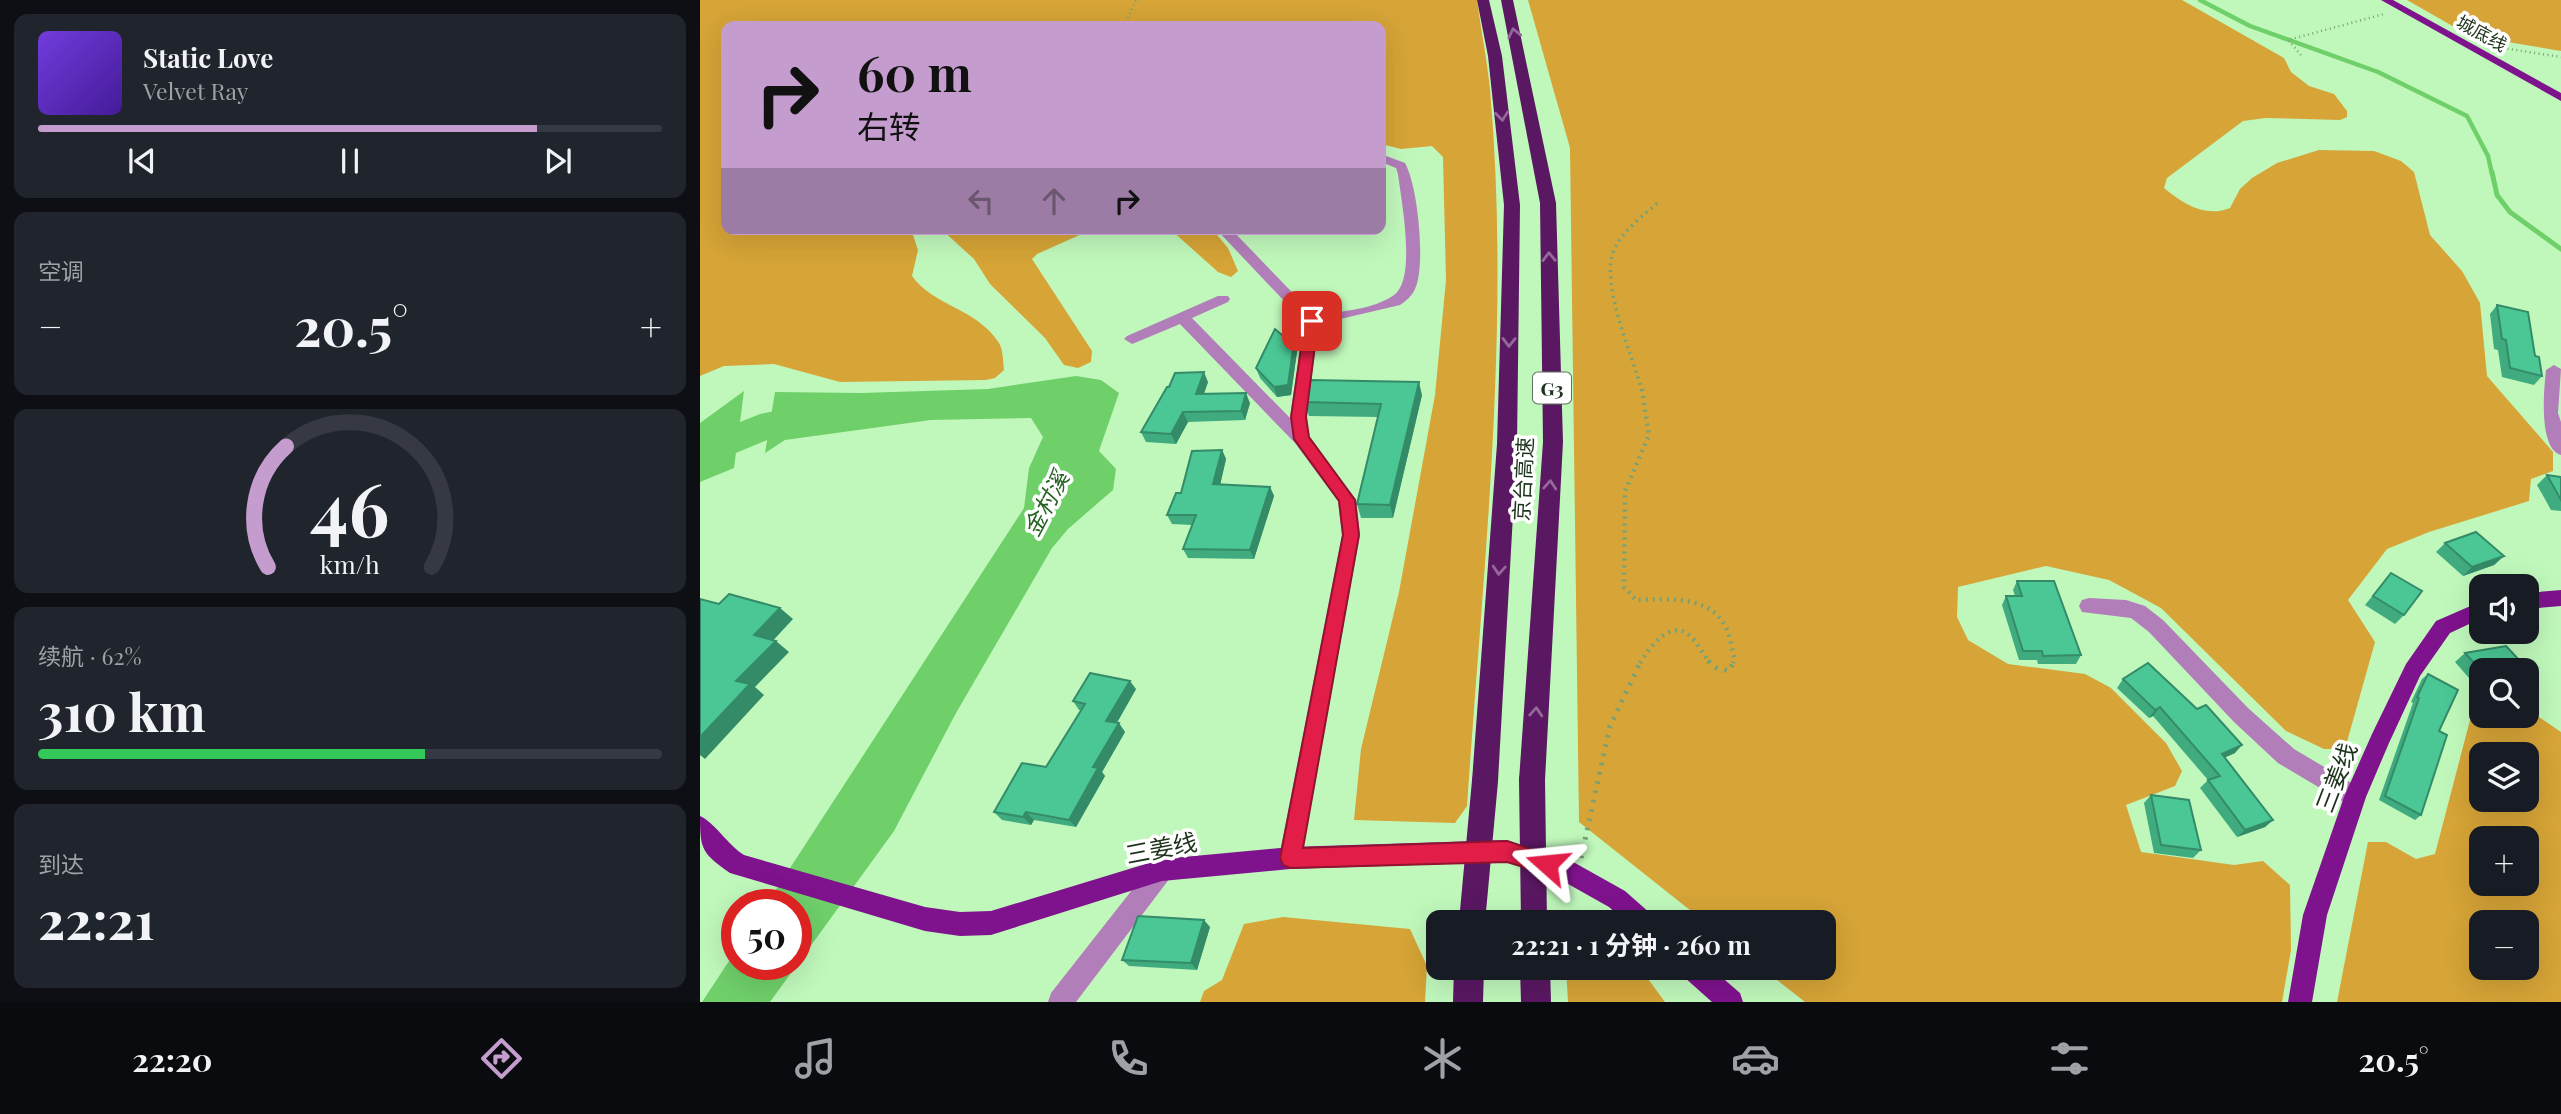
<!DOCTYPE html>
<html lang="zh">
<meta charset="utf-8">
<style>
:root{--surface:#171b24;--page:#20242c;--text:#f1f3f6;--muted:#9ea1a6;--line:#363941;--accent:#c49ccd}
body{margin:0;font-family:"Playfair Display","Noto Sans SC",serif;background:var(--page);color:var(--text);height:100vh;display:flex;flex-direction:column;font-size:26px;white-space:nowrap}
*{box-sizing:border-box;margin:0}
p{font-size:23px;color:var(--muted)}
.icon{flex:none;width:38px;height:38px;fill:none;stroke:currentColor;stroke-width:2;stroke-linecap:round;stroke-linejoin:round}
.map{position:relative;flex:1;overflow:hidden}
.details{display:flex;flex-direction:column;gap:14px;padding:14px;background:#0d0f14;width:700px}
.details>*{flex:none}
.top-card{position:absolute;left:21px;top:21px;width:665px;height:214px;border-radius:14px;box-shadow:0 7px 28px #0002;background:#c49ccd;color:#111;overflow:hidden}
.fabs{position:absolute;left:1769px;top:574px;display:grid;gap:14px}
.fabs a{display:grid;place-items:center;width:70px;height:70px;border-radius:14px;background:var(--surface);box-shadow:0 7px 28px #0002;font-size:35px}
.speed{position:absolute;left:21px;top:889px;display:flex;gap:14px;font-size:35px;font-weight:700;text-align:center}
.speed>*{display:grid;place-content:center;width:91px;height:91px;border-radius:50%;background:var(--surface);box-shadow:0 7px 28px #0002;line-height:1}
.speed .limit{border:10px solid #d22;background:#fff;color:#111}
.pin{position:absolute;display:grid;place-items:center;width:60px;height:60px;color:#fff;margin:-30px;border-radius:14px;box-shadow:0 4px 10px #0006}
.me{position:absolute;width:77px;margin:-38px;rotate:288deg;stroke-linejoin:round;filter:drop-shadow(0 0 5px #0008)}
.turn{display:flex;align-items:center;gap:24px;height:147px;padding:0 21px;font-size:32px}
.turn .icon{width:91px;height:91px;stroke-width:2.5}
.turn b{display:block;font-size:49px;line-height:60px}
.lanes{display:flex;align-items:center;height:66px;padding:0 21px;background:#0003;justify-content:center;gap:35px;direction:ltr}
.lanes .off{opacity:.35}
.big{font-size:52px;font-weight:700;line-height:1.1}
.details .widget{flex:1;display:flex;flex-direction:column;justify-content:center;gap:10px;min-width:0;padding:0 24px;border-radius:14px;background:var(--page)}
.details .dial{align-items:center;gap:0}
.dial svg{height:182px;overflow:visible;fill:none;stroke:var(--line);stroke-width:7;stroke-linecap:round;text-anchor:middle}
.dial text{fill:var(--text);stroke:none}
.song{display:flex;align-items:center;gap:21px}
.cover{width:84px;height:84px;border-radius:10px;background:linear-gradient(135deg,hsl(260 70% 55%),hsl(260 70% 35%))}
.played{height:7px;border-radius:4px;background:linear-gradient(90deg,var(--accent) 80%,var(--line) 80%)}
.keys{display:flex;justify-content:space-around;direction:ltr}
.heat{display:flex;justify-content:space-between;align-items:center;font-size:38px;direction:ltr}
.charge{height:10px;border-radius:5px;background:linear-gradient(90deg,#34c759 62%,var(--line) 0)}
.trip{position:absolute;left:726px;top:910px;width:410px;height:70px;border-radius:14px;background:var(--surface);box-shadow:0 7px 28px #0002;font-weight:700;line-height:70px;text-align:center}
.menu{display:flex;height:112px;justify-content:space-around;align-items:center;background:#090b0e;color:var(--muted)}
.menu .icon{width:49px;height:49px}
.menu .selected{color:var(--accent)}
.menu b{font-size:32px;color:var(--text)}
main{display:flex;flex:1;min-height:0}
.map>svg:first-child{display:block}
.forest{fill:#d6a437;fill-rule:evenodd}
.water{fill:#6fd06a}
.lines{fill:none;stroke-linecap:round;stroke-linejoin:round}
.stream-far1{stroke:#6fd06a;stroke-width:4.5}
.stream{stroke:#6fd06a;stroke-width:5}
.river{fill:#6fd06a;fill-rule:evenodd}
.path-far3{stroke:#78a176;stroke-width:2.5;stroke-dasharray:1 3.5;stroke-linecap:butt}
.path-far2{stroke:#78a176;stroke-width:3.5;stroke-dasharray:2 4.5;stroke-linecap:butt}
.path-far1{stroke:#78a176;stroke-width:4.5;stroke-dasharray:2 5;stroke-linecap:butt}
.path{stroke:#78a176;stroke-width:5;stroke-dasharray:2.5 7;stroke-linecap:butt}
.minor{fill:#b27eb9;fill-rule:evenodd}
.major{fill:#7f128d;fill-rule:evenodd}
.highway{fill:#5a1762;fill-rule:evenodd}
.highway-bridge{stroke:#5a1762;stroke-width:26}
.wall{fill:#40ab7f}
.shaded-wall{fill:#348b68}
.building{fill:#4ac794;stroke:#348b68;stroke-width:2}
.oneway{stroke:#946899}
.route{fill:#e11d48;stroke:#92132f;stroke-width:2}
.labels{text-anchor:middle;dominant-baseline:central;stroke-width:7;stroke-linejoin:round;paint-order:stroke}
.far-street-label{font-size:18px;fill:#1d331c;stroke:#fff}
.shield{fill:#fff;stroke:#617060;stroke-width:2}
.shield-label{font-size:19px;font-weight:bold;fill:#1d331c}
.street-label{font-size:21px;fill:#1d331c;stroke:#fff}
.water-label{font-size:23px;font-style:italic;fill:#246321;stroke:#fff}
.near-street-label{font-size:24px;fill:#1d331c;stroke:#fff}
</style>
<main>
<section class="details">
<div class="widget">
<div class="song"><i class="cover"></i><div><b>Static Love</b><p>Velvet Ray</p></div></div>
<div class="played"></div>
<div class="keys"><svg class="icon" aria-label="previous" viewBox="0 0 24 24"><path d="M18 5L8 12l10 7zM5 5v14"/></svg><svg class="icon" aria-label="pause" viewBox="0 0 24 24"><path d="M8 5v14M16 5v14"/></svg><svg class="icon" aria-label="next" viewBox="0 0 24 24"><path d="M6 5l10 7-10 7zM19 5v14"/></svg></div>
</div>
<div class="widget"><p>空调</p>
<div class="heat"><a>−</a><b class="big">20.5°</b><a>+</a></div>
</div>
<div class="widget dial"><svg viewBox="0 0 100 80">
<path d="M14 69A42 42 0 1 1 86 69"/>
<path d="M14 69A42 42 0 0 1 22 16" stroke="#c49ccd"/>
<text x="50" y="56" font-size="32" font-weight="700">46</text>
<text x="50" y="72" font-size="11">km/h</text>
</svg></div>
<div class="widget"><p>续航 · 62%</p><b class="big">310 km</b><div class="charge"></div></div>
<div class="widget"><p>到达</p><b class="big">22:21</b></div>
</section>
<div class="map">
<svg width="1861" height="1002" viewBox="0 0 1861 1002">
<rect width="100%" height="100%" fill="#c0f8bc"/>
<!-- forest -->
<path class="forest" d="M0,0h777c4,30 10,60 13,89 21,239 -7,479 -23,717l-12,17 -101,-3 7,-71 38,-157 36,-197 11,-115 -3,-123 -11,-11 -31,3 -20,-5v-118h-655v203h185l7,21 -6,26c21,30 65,32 87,67 4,6 4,18 5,27l-9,8 -9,2 -146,2 -66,-18 -50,2 -24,10z
M828,0h654l102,58 7,14 18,14 25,8 13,17v6l-7,3 -74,-2 -23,3 -76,57 -3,10c19,16 42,30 66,20l10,-19 12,-11 25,-15 42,-13 55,1 27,10 13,11 16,63 32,36 18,32 7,73 66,76v19l-22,8 -2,22 -100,31 -42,17 -39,51 27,42 -30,107h-21l-38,-18 -125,-123 -52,-28 -63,-14 -88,21 -1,30 11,23 40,24 77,10 26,14 55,55 16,28 -7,15 -49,19 15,47 93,13 29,-4 27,24 1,65 -9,52h-477l-43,-34h62v-46h-119l-126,-100 -9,-674z
M1707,0h154v51l-71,-12 -34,-11z
M241,229h152l-56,25 -5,5 60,92 -1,11 -13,6 -14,-3 -19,-27 -55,-54 -16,-25z
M470,229h42l16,19 10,23 -7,6 -13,-5z
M1830,711l31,21v270h-224l31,-160h18l30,17 19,-5 35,-134 57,-4v-4zM1827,754v46h-45v-46zM1827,838v46h-45v-46zM1782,922h45v46h-45z
M583,917l127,12 17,37 -2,36h-225l4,-11 18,-11 22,-56z
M866,968h74l25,34h-97z"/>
<!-- water -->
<path class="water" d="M376,376l25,4 18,13 -20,58 17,18 -3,21 -45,39 -16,19 -96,165 -62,118 -124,171h-68l35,-53v15h59v-59h-30l258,-397 5,-40 14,-31 -12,-19 -100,2 -146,20 -20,13 10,-61 86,1 127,-4z
M44,391l-10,77 -34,14v-59z"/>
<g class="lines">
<!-- stream-far1 -->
<path class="stream-far1" d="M1500,0l50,26 128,46 89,44 21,40 4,18"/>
<!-- stream -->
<path class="stream" d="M1792,172l5,23 13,17 51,37"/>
<!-- river -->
<path class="river" d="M122,402l13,4 6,9 -6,9 -63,14 -72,30v-30l60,-24z"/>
<!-- path-far3 -->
<path class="path-far3" d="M424,26l12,-26
M1803,48l58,9
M1601,55l-13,-15 96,-26"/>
<!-- path-far2 -->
<path class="path-far2" d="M942,391c-9,-35 -44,-110 -27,-143 9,-19 29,-33 45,-47"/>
<!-- path-far1 -->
<path class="path-far1" d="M942,389l7,46 -24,56 -1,96 12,13c28,-1 69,-5 87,22 7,11 8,25 12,37l-2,4
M940,663c9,-15 30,-44 49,-28 8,7 14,19 21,28"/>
<!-- path -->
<path class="path" d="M1008,661l9,7 12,3 5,-10
M881,858l29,-132 31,-65"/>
<!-- minor -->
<path class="minor" d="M681,154l24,9c13,23 21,103 10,126 -3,7 -9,12 -15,16l-81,19 -13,93 3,21 47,62 4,35 -59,323 -3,8 -8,3 -8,-3 -3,-8 63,-323 -4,-34 -43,-58 -115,-119 -43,18 -5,2 -8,-5 3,-3 91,-40h10l2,3 -2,3 -36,16 98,100 14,-96 -88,-93h15l84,87c25,-5 58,-6 79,-21 23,-16 7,-96 4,-121l-2,-6 -15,-6z
M1854,365l7,4 -3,44 3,9v33c-23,-7 -17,-66 -15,-85z
M1389,598l37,2 19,6 18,14 85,88 46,41 69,41 3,7 -3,7 -8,3 -8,-3 -69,-41 -44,-41 -85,-90 -18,-14 -49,-6 -3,-6 3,-6z
M462,859l8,3 3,8 -3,8 -94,124h-28l3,-9 103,-131z"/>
<!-- major -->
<path class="major" d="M1681,0h12l168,93v8z
M1861,590v16l-34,3v-16z
M1782,601v17l-32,15 -30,43 -31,67 -23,54 -39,118 -15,87h-24l15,-87 41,-118 28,-63 34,-70 30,-43z
M0,816c14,6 28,29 44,39l181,52 35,5 31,-1 171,-52 128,-12 217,-7 68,23 50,28 26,23 4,8h-29l-17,-15 -48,-27 -54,-18 -217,7 -128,12 -171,54 -31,1 -35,-5 -195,-58c-28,-20 -30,-23 -30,-57z
M981,968h30l29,25 3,9h-31l-28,-25z"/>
<!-- highway -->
<path class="highway" d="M777,0h12l13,56 18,149 -3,239 -19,337 -4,9 -9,3 -9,-3 -4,-9 25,-337 7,-239 -16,-149z
M801,0h12l43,203 7,239 -18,338 -4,9 -9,3 -9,-3 -4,-9 24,-338 -3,-239z
M754,968h30l-1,34h-30z
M820,968h30l1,34h-30z"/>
<!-- highway-bridge -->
<path class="highway-bridge" d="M832,780l2,142
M772,922l13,-141"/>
</g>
<!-- wall -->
<path class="wall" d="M1797,305l38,51 7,20 -8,9 -32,-8 -4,-27 -4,-1 -4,-35z
M582,335h13l3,9 -7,51 -14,2 -17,-19 -4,-10z
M508,382l-4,12 46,9 -5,17 -57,2 -12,22 -30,-2 -5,-10z
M722,395l-29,123h-32l-4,-14 21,-87 -69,-1 -5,-14z
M522,450l4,9 -6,26 50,2 4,9 -20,63 -66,-1 -5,-9 9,-24 -20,-1 -5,-9 14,-22z
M1847,475l14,2v34l-10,-1 -14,-25z
M1745,543l59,13 -10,9 -31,11 -27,-24z
M1691,573l13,42 -9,9 -30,-19z
M1317,581l64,74 -5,9h-38l-1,-4h-18l-17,-55 4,-9h9l-2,-6z
M1806,646l28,30 -7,6v-12h-45v23l-27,-31 10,-9z
M1728,674l11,57 -18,84 -6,5 -36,-20 34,-97 -2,-1 11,-23z
M1423,679l112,74 -10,4 48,63 -8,7 -28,10 -37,-49 8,-8 -55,-64 -4,2 -32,-30z
M436,689l-19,34 8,9 -23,40 3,4 -29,51 -42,-7 -3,5 -29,-5 -8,-8 52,-45 35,-57h-2l-6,-9z
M1451,795l50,55 -8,8 -39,-5 -10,-50z
M510,927l-13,43 -68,-4 -7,-6z"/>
<!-- shaded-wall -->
<path class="shaded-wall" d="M595,335l3,9 -7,51 -14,2 -3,-10z
M504,372l4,10 -8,22 -4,-10z
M719,382l3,13 -29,123 -3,-13z
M546,393l4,10 -5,17 -4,-9z
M483,412l5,10 -12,22 -5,-10z
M522,450l4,9 -8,35 -5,-10z
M570,487l4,9 -20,63 -4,-9z
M1804,556l-10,9 -31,11 9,-9z
M80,608l13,11 -25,27 -14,-11z
M76,641l13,11 -34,35 9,8 -59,64 -5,-4v-18l36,-56z
M430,681l6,8 -23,40 -7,-8z
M1460,707l-7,9 -4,2 6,-8z
M419,723l6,9 -23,40 3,4 -29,51 -7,-7 24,-53z
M1542,745l-7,8 -20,9 7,-8z
M326,812l8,8 -3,5 -8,-8z
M1573,820l-8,7 -28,10 8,-7z
M504,920l6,7 -13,43 -6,-7z"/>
<!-- building -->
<path class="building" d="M1797,305l31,7 7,44 4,1 3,19 -32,-8 -4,-28 -4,-1z
M575,329l7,6h13l-7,50 -14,2 -18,-19z
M504,372l-8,22 50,-1 -5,18 -58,1 -12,22 -30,-2 26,-45h2l6,-14z
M610,380l109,2 -29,123 -33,-1 24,-100 -77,-2z
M522,450l-9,34 57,3 -20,63 -67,-1 13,-34h-29l9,-22h5l11,-42z
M1847,475l14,2v23z
M1776,532l28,24 -32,11 -27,-24z
M1691,573l31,18 -18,24 -31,-19z
M1317,581h37l27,74 -38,1 -1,-5h-19l-17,-55h16z
M29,594l51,14 -26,27 22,6 -40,40 14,3 -50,53v-138l19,5z
M1806,646l28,30 -7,2v-8h-45v2l-17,-19z
M1448,663l49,46 9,-4 36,40 -20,9 51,66 -28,10 -37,-50 12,-4 -60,-69 -5,3 -32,-31z
M390,673l40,8 -24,40 13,2 -26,44 5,1 -29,52 -43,-8 -3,5 -29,-5 28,-49 24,4 39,-63 -12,-3z
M1728,674l30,16 -19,41 8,4 -26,80 -36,-19 34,-98 -2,-1z
M1451,795l38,5 12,50 -40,-5z
M438,916l66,4 -13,43 -69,-3z"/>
<!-- one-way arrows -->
<defs><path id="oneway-chevron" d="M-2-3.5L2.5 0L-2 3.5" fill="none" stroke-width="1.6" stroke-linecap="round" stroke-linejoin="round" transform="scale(1.75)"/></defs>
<g class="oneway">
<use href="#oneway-chevron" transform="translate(814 33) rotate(-102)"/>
<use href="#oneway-chevron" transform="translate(802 116) rotate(84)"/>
<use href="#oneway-chevron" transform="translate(849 257) rotate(-91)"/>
<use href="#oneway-chevron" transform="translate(809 342) rotate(91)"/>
<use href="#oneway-chevron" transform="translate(850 485) rotate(-86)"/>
<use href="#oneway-chevron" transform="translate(799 570) rotate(94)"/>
<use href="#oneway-chevron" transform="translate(836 712) rotate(-86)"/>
</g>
<!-- route -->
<path class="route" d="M612,317l6,4 -12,96 3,20 46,63 4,35 -56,313 204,-7 47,16 3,7 -3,7 -7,3 -40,-12 -217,6 -7,-3 -3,-7 63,-323 -4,-34 -45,-62 -3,-22 14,-96z"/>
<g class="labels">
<!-- far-street labels -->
<g class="far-street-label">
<text transform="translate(1782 33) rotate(29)">城底线</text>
</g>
<!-- shield labels -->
<rect class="shield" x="833" y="372.5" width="38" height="31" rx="5"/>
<g class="shield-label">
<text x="852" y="388">G3</text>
</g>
<!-- street labels -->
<g class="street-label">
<text transform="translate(822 479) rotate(-87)">京台高速</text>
</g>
<!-- water labels -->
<g class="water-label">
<text transform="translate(345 503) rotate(-62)">金村溪</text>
</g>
<!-- near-street labels -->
<g class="near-street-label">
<text transform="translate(1635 777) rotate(-69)">三姜线</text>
<text transform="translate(461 847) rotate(-11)">三姜线</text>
</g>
</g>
</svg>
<div class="fabs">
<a><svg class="icon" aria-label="sound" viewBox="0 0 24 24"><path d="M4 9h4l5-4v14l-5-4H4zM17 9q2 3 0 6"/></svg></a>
<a><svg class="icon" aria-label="search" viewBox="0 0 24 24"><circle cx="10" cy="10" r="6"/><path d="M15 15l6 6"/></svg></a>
<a><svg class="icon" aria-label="layers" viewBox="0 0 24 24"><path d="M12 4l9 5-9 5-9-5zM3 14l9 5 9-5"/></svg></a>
<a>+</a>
<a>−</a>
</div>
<div class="speed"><div class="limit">50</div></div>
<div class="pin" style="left:612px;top:321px;background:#d93025"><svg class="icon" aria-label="arrive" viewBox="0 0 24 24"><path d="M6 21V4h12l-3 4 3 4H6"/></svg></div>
<svg class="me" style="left:847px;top:864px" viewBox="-20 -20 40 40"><path d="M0-17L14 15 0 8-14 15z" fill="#e11d48" stroke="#fff" stroke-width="4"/></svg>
<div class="trip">22:21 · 1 分钟 · 260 m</div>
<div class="top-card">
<div class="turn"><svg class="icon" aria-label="right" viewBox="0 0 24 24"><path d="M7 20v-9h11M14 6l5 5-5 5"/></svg><div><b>60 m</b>右转</div></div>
<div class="lanes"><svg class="icon off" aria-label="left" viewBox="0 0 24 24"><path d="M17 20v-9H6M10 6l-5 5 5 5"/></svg><svg class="icon off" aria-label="ahead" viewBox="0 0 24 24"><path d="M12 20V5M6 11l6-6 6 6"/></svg><svg class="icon" aria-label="right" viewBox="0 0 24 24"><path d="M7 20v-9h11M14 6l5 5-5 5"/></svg></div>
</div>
</div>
</main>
<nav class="menu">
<b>22:20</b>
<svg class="icon selected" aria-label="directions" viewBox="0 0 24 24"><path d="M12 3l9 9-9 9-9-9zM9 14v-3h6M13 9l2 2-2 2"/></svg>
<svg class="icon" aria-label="music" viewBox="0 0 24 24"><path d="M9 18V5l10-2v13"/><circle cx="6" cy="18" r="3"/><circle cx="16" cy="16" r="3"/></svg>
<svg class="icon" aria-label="phone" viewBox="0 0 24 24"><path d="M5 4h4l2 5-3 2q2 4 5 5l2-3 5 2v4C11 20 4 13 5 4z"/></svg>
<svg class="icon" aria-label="climate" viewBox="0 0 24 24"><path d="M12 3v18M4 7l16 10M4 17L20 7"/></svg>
<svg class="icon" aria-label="car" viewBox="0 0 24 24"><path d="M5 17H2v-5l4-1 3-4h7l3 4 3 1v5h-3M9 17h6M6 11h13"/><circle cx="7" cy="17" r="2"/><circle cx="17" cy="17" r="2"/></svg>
<svg class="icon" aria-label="filters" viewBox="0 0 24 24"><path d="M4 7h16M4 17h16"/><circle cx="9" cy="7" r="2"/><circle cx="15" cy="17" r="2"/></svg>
<b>20.5°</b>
</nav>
